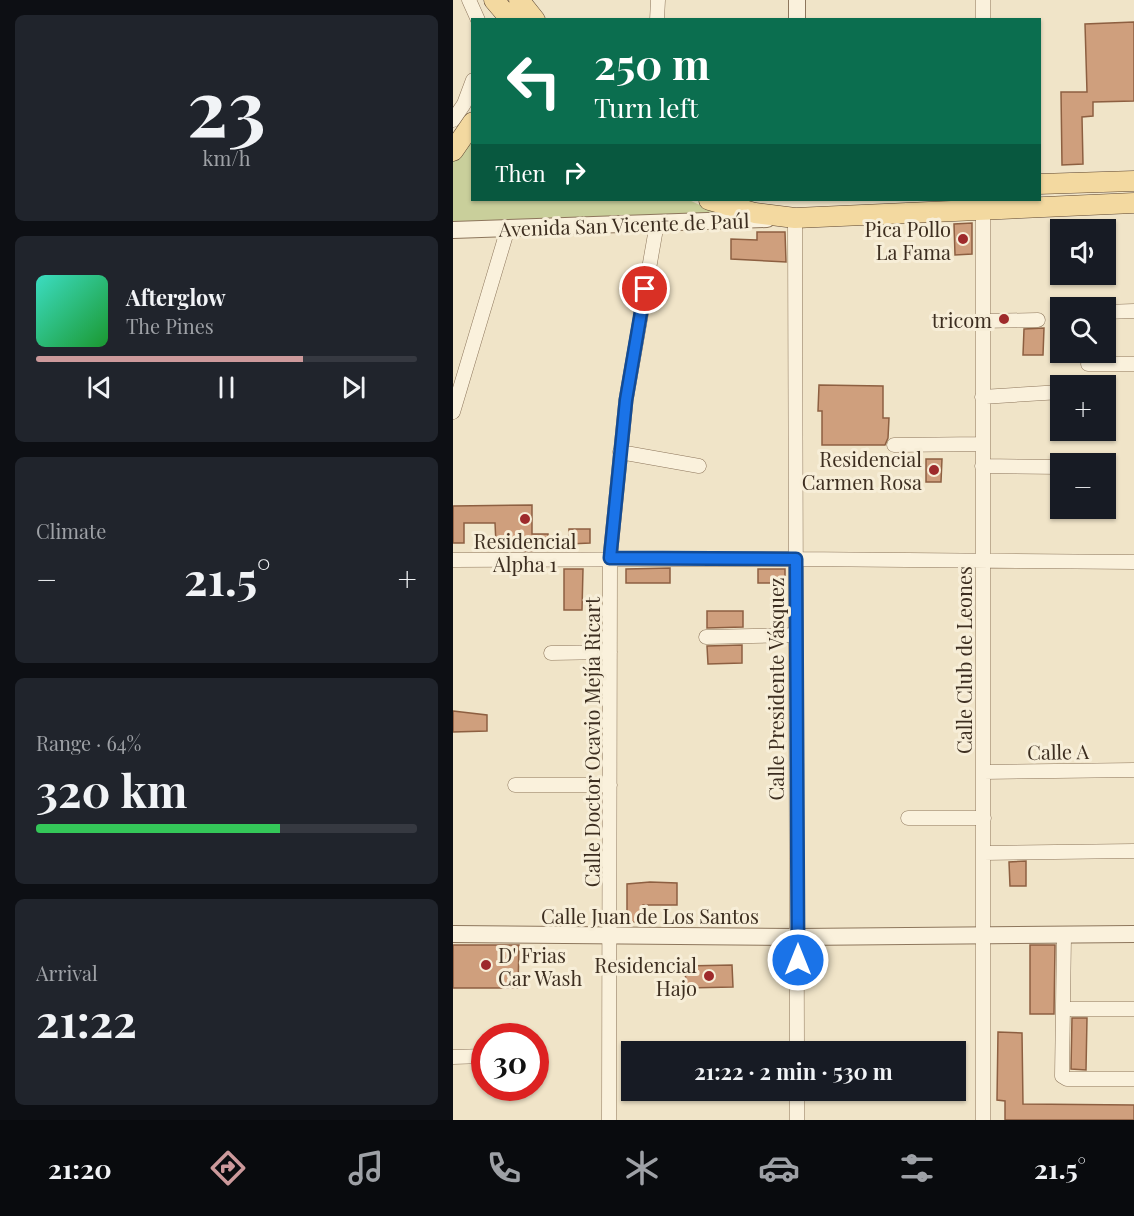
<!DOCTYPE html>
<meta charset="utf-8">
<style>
:root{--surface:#171b24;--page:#20242c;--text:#f1f3f6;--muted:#9ea1a6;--line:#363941;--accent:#cc999b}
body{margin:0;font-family:"Playfair Display",serif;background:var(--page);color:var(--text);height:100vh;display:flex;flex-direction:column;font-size:22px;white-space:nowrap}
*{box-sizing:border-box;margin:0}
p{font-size:20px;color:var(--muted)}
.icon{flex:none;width:33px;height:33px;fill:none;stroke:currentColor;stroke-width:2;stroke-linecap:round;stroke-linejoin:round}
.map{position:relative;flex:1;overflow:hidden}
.side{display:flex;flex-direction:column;gap:15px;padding:15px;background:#0d0f14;width:453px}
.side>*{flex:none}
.top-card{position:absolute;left:18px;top:18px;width:570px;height:183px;border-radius:0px;box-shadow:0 2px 4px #0004;background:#0b6e4f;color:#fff;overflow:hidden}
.buttons{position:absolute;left:597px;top:219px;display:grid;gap:12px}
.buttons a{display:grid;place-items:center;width:66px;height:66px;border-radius:0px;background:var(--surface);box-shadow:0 2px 4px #0004;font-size:30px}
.speed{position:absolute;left:18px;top:1023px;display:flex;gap:12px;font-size:30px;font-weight:700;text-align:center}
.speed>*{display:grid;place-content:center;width:78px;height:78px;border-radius:50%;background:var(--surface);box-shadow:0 2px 4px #0004;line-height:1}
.speed .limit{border:9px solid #d22;background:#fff;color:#111}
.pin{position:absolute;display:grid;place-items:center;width:51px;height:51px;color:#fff;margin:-26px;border:3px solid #fff;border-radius:50%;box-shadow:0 2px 6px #0007}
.me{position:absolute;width:66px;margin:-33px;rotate:0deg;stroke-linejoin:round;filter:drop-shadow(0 0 4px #0008)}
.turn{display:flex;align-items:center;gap:21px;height:126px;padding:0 24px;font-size:27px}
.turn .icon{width:78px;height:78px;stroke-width:2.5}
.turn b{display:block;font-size:42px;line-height:51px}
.then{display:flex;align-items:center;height:57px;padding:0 24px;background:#0003;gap:12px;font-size:22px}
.big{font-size:45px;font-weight:700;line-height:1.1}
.side .widget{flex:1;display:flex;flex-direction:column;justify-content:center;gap:9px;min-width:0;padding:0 21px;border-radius:9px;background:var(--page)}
.side .dial{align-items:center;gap:0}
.dial b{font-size:78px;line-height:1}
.song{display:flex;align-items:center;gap:18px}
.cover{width:72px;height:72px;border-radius:9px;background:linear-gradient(135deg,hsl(170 70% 55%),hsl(130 70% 35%))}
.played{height:6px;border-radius:3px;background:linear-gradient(90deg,var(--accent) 70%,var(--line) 70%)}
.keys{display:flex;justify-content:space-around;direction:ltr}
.heat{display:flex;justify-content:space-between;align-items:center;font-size:33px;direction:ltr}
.charge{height:9px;border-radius:4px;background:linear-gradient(90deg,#34c759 64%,var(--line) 0)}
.trip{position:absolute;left:168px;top:1041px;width:345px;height:60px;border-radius:0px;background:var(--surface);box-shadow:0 2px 4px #0004;font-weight:700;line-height:60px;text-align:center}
.tab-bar{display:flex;height:96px;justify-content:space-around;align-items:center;background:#090b0e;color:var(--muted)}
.tab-bar .icon{width:42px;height:42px}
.tab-bar .on{color:var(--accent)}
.tab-bar b{font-size:27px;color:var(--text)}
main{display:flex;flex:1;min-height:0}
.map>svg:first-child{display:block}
.green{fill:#c9cf9b}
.building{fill:#cf9f7d;stroke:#8d5f41;stroke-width:1.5}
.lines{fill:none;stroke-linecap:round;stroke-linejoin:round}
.minor-casing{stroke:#8d765c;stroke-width:15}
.tertiary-casing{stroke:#8d765c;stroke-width:18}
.primary-casing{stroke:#5b4430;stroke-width:21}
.minor{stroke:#faf1dc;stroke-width:14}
.tertiary{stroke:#faf1dc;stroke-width:16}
.primary{stroke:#f3d9a0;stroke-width:20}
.route-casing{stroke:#114b97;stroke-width:15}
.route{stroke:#1a73e8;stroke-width:10}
.poi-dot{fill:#9e2a2b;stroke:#f7eed8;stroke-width:2}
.labels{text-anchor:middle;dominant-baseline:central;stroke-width:6;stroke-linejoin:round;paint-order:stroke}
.street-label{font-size:20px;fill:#3d2e20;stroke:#f7eed8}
.poi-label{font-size:20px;fill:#3d2e20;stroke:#f7eed8;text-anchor:end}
</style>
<main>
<section class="side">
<div class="widget dial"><b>23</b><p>km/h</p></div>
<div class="widget">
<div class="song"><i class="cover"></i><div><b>Afterglow</b><p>The Pines</p></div></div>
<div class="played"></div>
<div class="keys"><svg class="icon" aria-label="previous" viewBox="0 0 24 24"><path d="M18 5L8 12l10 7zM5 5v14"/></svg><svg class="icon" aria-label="pause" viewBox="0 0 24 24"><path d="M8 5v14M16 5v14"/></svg><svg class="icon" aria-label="next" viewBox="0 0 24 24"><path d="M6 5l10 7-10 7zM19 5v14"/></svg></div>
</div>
<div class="widget"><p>Climate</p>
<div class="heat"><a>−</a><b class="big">21.5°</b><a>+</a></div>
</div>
<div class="widget"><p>Range · 64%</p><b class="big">320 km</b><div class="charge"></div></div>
<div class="widget"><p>Arrival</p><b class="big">21:22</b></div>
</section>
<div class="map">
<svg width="681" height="1120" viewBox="0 0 681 1120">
<rect width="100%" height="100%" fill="#f0e4c8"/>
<!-- green -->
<path class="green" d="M19,139l1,61h216l32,15 -268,7v-64z"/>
<!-- building -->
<path class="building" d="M681,22v79l-41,1v14l-11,1 1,47 -21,1 -1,-73h26l-2,-68z
M519,223v31l-17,1 -1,-31z
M304,232h28l1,30 -55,-3v-20l26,1z
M591,328l-1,27h-20l1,-26z
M366,385l64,1v32h6l-1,20 -3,7h-63v-34h-4z
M473,459h16l-1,23h-15z
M79,505v29h16v10h-12l1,7h-19v-7h-22l-1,-21h-31v20h-11v-37z
M116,529h21v14l-21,1z
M217,568v15h-44v-14z
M111,569h19l-1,41h-18z
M305,569h27v14h-27z
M254,611h36v16l-36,1z
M289,645v18l-34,1 -1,-18z
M0,711l34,4v16l-34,1z
M573,861v25h-16l-1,-24z
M197,882l27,1v22h-34l-1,17h-15v-38z
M0,945h66l-1,43h-65z
M577,945h25l-1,69h-24z
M279,965l1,22 -47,1 -1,-22z
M619,1018h15l-1,52 -15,-1z
M545,1032l24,1 1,71 111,1v15h-129v-19l-8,-1z"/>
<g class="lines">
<defs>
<path id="minor" d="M16,0l9,20
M204,20l1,-20
M530,20v-20
M0,120l11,-16 9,-24
M342,218l2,834
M652,312l29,-1
M528,321l57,-1
M635,364h46
M529,397l79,-5
M0,412l55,-184
M441,445l88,-1
M167,452l79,14
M529,466l79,1
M0,560l343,-1 338,3
M253,637l90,-2
M98,653l59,-1
M530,772l151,-2
M62,785h95
M455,818h76
M531,853l150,-2
M611,936l-2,140 5,3h67
M610,1009h71
M0,1057l32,-1
M156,1120l1,-562 16,-158 31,-177
M344,1120v-30
M530,1120v-920"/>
<path id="tertiary" d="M344,20v-20
M0,230l314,-11
M0,934l345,3 336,-3"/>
<path id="primary" d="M41,0l17,20
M66,0l16,20
M0,151l20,-29
M586,184l95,-3
M256,200l46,13 40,5 339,-15"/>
</defs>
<!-- minor casing -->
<use href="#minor" class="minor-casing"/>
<!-- tertiary casing -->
<use href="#tertiary" class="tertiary-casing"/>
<!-- primary casing -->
<use href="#primary" class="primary-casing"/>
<!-- minor -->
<use href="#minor" class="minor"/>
<!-- tertiary -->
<use href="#tertiary" class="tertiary"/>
<!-- primary -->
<use href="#primary" class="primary"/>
</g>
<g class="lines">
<defs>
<path id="route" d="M192,289l-19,111 -16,158 186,1 2,401"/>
</defs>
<!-- route casing -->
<use href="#route" class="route-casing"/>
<!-- route -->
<use href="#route" class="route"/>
</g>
<!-- markers -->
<g class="poi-dot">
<circle cx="510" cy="239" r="6"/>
<circle cx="551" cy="319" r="6"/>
<circle cx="481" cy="470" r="6"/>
<circle cx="72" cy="519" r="6"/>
<circle cx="33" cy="965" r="6"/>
<circle cx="256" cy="976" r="6"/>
</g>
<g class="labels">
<!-- street labels -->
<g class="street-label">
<text transform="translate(171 224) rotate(-2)">Avenida San Vicente de Paúl</text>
<text transform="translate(510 660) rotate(-90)">Calle Club de Leones</text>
<text transform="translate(322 689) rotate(-90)">Calle Presidente Vásquez</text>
<text transform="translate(138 742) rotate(-90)">Calle Doctor Ocavio Mejía Ricart</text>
<text transform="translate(605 751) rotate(-1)">Calle A</text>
<text x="197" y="915">Calle Juan de Los Santos</text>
</g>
<!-- poi labels -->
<g class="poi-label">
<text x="498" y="228">Pica Pollo<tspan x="498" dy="23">La Fama</tspan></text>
<text x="539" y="319">tricom</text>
<text x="469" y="458">Residencial<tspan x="469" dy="23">Carmen Rosa</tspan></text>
<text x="72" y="540" text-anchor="middle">Residencial<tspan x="72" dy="23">Alpha 1</tspan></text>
<text x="45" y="954" text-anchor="start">D' Frias<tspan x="45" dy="23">Car Wash</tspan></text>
<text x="244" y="964">Residencial<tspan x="244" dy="23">Hajo</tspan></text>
</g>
</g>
</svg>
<div class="buttons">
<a><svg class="icon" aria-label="sound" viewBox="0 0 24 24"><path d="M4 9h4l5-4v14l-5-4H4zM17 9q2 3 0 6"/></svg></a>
<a><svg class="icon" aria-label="search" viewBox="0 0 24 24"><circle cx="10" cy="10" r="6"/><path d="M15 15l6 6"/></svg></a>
<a>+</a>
<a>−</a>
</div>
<div class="speed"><div class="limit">30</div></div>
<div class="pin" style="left:192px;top:289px;background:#d93025"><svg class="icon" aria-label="arrive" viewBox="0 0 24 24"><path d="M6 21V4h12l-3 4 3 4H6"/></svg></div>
<svg class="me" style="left:345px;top:960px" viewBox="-20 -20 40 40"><circle r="17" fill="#1a73e8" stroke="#fff" stroke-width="3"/><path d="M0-11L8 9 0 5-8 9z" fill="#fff"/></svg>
<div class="trip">21:22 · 2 min · 530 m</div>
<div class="top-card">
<div class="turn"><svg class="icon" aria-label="left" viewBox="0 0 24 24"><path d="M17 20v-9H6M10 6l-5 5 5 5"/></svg><div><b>250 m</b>Turn left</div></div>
<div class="then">Then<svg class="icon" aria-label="right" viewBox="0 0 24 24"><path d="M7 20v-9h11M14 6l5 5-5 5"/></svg></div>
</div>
</div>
</main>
<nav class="tab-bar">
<b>21:20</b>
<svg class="icon on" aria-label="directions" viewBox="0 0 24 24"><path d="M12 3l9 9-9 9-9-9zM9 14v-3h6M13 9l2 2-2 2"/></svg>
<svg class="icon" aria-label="music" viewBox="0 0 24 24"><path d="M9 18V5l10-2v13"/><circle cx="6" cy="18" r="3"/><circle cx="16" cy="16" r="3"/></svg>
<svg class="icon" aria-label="phone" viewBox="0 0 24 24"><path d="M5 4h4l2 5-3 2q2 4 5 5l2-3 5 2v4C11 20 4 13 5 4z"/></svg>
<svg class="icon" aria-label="climate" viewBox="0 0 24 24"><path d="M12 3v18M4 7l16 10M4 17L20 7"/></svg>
<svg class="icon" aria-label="car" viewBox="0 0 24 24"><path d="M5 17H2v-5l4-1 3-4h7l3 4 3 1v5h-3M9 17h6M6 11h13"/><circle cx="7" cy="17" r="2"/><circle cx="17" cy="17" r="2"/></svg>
<svg class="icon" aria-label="filters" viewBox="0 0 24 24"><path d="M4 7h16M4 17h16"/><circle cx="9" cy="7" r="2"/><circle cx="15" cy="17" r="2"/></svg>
<b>21.5°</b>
</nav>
